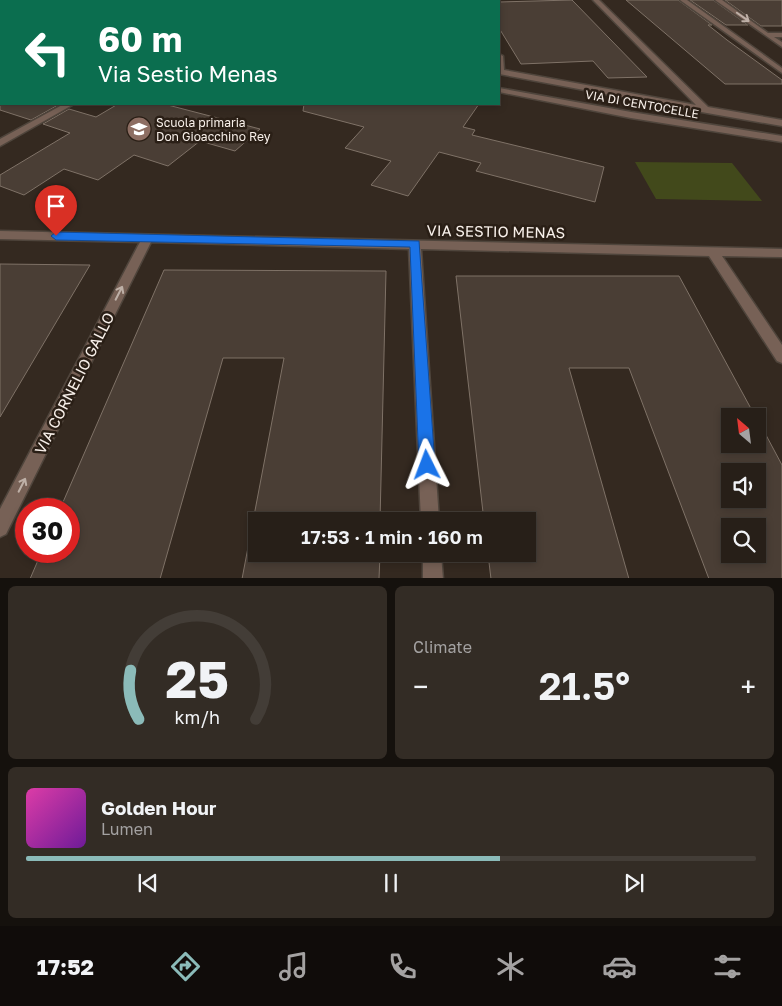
<!DOCTYPE html>
<meta charset="utf-8">
<style>
:root{--surface:#271f18;--page:#332c25;--text:#f1f3f6;--muted:#a4a2a2;--line:#433d37;--accent:#8bbbb9}
body{margin:0;font-family:"Golos Text",sans-serif;background:var(--page);color:var(--text);height:100vh;display:flex;flex-direction:column;font-size:19px;white-space:nowrap}
*{box-sizing:border-box;margin:0}
p{font-size:16px;color:var(--muted)}
.icon{flex:none;width:28px;height:28px;fill:none;stroke:currentColor;stroke-width:2;stroke-linecap:round;stroke-linejoin:round}
.map{position:relative;height:578px;overflow:hidden}
.drawer{display:flex;flex-direction:column;gap:8px;padding:8px;background:#15110d;flex:1}
.drawer>*{flex:none}
.guide{position:absolute;left:0px;top:0px;width:500px;height:105px;box-shadow:0 2px 8px #0003,0 0 0 1px var(--line);background:#0b6e4f;color:#fff;overflow:hidden}
.needle{width:32px;rotate:332deg}
.fabs{position:absolute;left:721px;top:408px;display:grid;gap:10px}
.fabs a{display:grid;place-items:center;width:45px;height:45px;border-radius:0px;background:var(--surface);box-shadow:0 2px 8px #0003,0 0 0 1px var(--line);font-size:25px}
.speed{position:absolute;left:15px;top:498px;display:flex;gap:10px;font-size:25px;font-weight:700;text-align:center}
.speed>*{display:grid;place-content:center;width:65px;height:65px;border-radius:50%;background:var(--surface);box-shadow:0 2px 8px #0003,0 0 0 1px var(--line);line-height:1}
.speed .limit{border:8px solid #d22;background:#fff;color:#111}
.pin{position:absolute;display:grid;place-items:center;width:42px;height:42px;color:#fff;margin:-51px -21px;border-radius:50% 50% 50% 0;rotate:-45deg;box-shadow:0 0 5px #0007}
.pin .icon{rotate:45deg}
.me{position:absolute;width:55px;margin:-28px;rotate:357deg;stroke-linejoin:round;filter:drop-shadow(0 0 4px #0008)}
.turn{display:flex;align-items:center;gap:18px;height:105px;padding:0 15px;font-size:22px}
.turn .icon{width:65px;height:65px;stroke-width:2.5}
.turn b{display:block;font-size:35px;line-height:42px}
.big{font-size:38px;font-weight:600;line-height:1.1}
.drawer .tile{flex:1;display:flex;flex-direction:column;justify-content:center;gap:8px;min-width:0;padding:0 18px;border-radius:8px;background:var(--page)}
.drawer .dial{align-items:center;gap:0}
.dial svg{height:130px;overflow:visible;fill:none;stroke:var(--line);stroke-width:7;stroke-linecap:round;text-anchor:middle}
.dial text{fill:var(--text);stroke:none}
.song{display:flex;align-items:center;gap:15px}
.cover{width:60px;height:60px;border-radius:8px;background:linear-gradient(135deg,hsl(320 70% 55%),hsl(280 70% 35%))}
.played{height:5px;border-radius:2px;background:linear-gradient(90deg,var(--accent) 65%,var(--line) 65%)}
.keys{display:flex;justify-content:space-around;direction:ltr}
.heat{display:flex;justify-content:space-between;align-items:center;font-size:28px;direction:ltr}
.drawer .tiles{flex:1;display:grid;gap:8px;grid-template-columns:1fr 1fr}
.tile:last-child{grid-column:span 2}
.trip{position:absolute;left:248px;top:512px;width:288px;height:50px;border-radius:0px;background:var(--surface);box-shadow:0 2px 8px #0003,0 0 0 1px var(--line);font-weight:600;line-height:50px;text-align:center}
.tabs{display:flex;height:80px;justify-content:space-around;align-items:center;background:#100c0a;color:var(--muted)}
.tabs .icon{width:35px;height:35px}
.tabs .active{color:var(--accent)}
.tabs b{font-size:22px;color:var(--text)}
.map>svg:first-child{display:block}
.green{fill:#42491b}
.building{fill:#4a3e35;stroke:#7f7267;fill-rule:evenodd}
.lines{fill:none;stroke-linecap:round;stroke-linejoin:round}
.service-casing{stroke:#4f453c;stroke-width:3}
.minor-casing{stroke:#4f453c;stroke-width:3}
.tertiary-casing{stroke:#4f453c;stroke-width:3}
.service{fill:#776156;fill-rule:evenodd}
.minor{fill:#776156;fill-rule:evenodd}
.tertiary{fill:#776156;fill-rule:evenodd}
.oneway{stroke:#beb0a7}
.route{fill:#1a73e8;stroke:#114b97}
.labels{text-anchor:middle;dominant-baseline:central;stroke-width:5;stroke-linejoin:round;paint-order:stroke}
.far-street-label{font-size:12px;fill:#f8f0ea;stroke:#2a1f16}
.far-poi-label{font-size:12px;fill:#f8f0ea;stroke:#2a1f16;text-anchor:start}
.street-label{font-size:15px;fill:#f8f0ea;stroke:#2a1f16}
</style>
<div class="map">
<svg width="782" height="579" viewBox="0 0 782 579">
<rect width="100%" height="100%" fill="#342920"/>
<!-- green -->
<path class="green" d="M635,162l97,1 30,38 -106,-2z"/>
<!-- building -->
<path class="building" d="M572,0l75,77 -39,1 -15,-17 -72,3 -22,-36v-26z
M626,0h52l34,25h-4l19,15 55,40v4h-57z
M690,0h23l35,25h-22z
M725,0h57v26h-21z
M0,104h52l6,1 -27,15 -31,-10z
M118,104h46l96,25 -25,22 -35,-10 -32,25 -34,-11 -36,25 -34,-11 -40,26 -24,-9v-11l70,-42 -27,-9 26,-15 27,8z
M304,104h175l-16,23 12,3 -3,5 132,32 -9,35 -119,-31 5,-8 -42,-11 -31,44 -37,-11 20,-24 -46,-13 19,-21 -61,-16z
M0,264l90,1 -90,152z
M164,270l222,1 -6,250h-124v33h124l-1,25h-137l42,-221h-61l-63,221h-130l12,-28h27v-42h-9z
M456,276h223l76,140h-25v28h28v-24l24,45v114h-73l-80,-211h-60l60,211h-138l-3,-25h38v-33h-42zM730,471h28v28h-28zM730,526h28v28h-28z"/>
<g class="lines">
<defs>
<path id="service" d="M235,0h6l1,1h-6z
M291,0h6v1h-6z
M380,0h6v1h-6z
M463,0h6l1,1h-6z
M593,0h6l109,107 74,13v6l-75,-13 -208,-39v-20l4,2 1,14 192,35z
M680,0h7l95,68v5z
M715,0h7l46,33h14v4h-8l8,5v5z"/>
<path id="minor" d="M64,104h10l-74,42v-7z
M0,231l782,18v8l-60,-1 60,89v18l-5,-2 -68,-105 -288,-7 18,272h-18l-12,-272 -258,-7 -145,292 -6,3v-28l140,-267 -140,-3z
M423,554h18l2,25h-20z"/>
<path id="tertiary" d="M97,0h6l1,1h-6z
M499,88l132,24 151,24v6l-151,-24 -132,-26z"/>
</defs>
<!-- service casing -->
<use href="#service" class="service-casing"/>
<!-- minor casing -->
<use href="#minor" class="minor-casing"/>
<!-- tertiary casing -->
<use href="#tertiary" class="tertiary-casing"/>
<!-- service -->
<use href="#service" class="service"/>
<!-- minor -->
<use href="#minor" class="minor"/>
<!-- tertiary -->
<use href="#tertiary" class="tertiary"/>
</g>
<!-- one-way arrows -->
<defs><path id="oneway-shaft" d="M-6 0H5M1.5-3L5.5 0L1.5 3" fill="none" stroke-width="1.6" stroke-linecap="round" stroke-linejoin="round" transform="scale(1.25)"/></defs>
<g class="oneway">
<use href="#oneway-shaft" transform="translate(743 17) rotate(35)"/>
<use href="#oneway-shaft" transform="translate(119 293) rotate(-63)"/>
<use href="#oneway-shaft" transform="translate(22 485) rotate(-63)"/>
</g>
<!-- route -->
<path class="route" d="M56,232l363,9 16,224 -3,6 -5,2 -5,-2 -3,-6 -9,-218 -354,-7 -5,-4z"/>
<!-- icons -->
<defs>
<symbol id="school-disc" viewBox="-11 -11 22 22"><circle r="9.5" fill="#8d6e63" stroke="#2a1f16"/><path d="M0-5L7-2L0 1L-7-2ZM-4 1L0 2.5L4 1V4Q0 6-4 4Z" fill="#fff"/></symbol>
</defs>
<g fill-rule="evenodd">
<use href="#school-disc" x="125" y="115" width="28" height="28"/>
</g>
<g class="labels">
<!-- far-street labels -->
<g class="far-street-label">
<text transform="translate(642 104) rotate(10)">VIA DI CENTOCELLE</text>
</g>
<!-- far-poi labels -->
<g class="far-poi-label">
<text x="156" y="122">Scuola primaria<tspan x="156" dy="14">Don Gioacchino Rey</tspan></text>
</g>
<!-- street labels -->
<g class="street-label">
<text transform="translate(496 231) rotate(1)">VIA SESTIO MENAS</text>
<text transform="translate(74 383) rotate(-63)">VIA CORNELIO GALLO</text>
</g>
</g>
</svg>
<div class="fabs">
<a><svg class="needle" viewBox="-14 -14 28 28"><path d="M0-13l5 13h-10z" fill="#e53935"/><path d="M0 13l5-13h-10z" fill="#a4a2a2"/></svg></a>
<a><svg class="icon" aria-label="sound" viewBox="0 0 24 24"><path d="M4 9h4l5-4v14l-5-4H4zM17 9q2 3 0 6"/></svg></a>
<a><svg class="icon" aria-label="search" viewBox="0 0 24 24"><circle cx="10" cy="10" r="6"/><path d="M15 15l6 6"/></svg></a>
</div>
<div class="speed"><div class="limit">30</div></div>
<div class="pin" style="left:56px;top:236px;background:#d93025"><svg class="icon" aria-label="arrive" viewBox="0 0 24 24"><path d="M6 21V4h12l-3 4 3 4H6"/></svg></div>
<svg class="me" style="left:427px;top:465px" viewBox="-20 -20 40 40"><path d="M0-17L14 15 0 8-14 15z" fill="#1a73e8" stroke="#fff" stroke-width="4"/></svg>
<div class="trip">17:53 · 1 min · 160 m</div>
<div class="guide">
<div class="turn"><svg class="icon" aria-label="left" viewBox="0 0 24 24"><path d="M17 20v-9H6M10 6l-5 5 5 5"/></svg><div><b>60 m</b>Via Sestio Menas</div></div>
</div>
</div>
<section class="drawer">
<div class="tiles">
<div class="tile dial"><svg viewBox="0 0 100 80">
<path d="M14 69A42 42 0 1 1 86 69"/>
<path d="M14 69A42 42 0 0 1 9 39" stroke="#8bbbb9"/>
<text x="50" y="56" font-size="32" font-weight="700">25</text>
<text x="50" y="72" font-size="11">km/h</text>
</svg></div>
<div class="tile"><p>Climate</p>
<div class="heat"><a>−</a><b class="big">21.5°</b><a>+</a></div>
</div>
<div class="tile">
<div class="song"><i class="cover"></i><div><b>Golden Hour</b><p>Lumen</p></div></div>
<div class="played"></div>
<div class="keys"><svg class="icon" aria-label="previous" viewBox="0 0 24 24"><path d="M18 5L8 12l10 7zM5 5v14"/></svg><svg class="icon" aria-label="pause" viewBox="0 0 24 24"><path d="M8 5v14M16 5v14"/></svg><svg class="icon" aria-label="next" viewBox="0 0 24 24"><path d="M6 5l10 7-10 7zM19 5v14"/></svg></div>
</div>
</div>
</section>
<nav class="tabs">
<b>17:52</b>
<svg class="icon active" aria-label="directions" viewBox="0 0 24 24"><path d="M12 3l9 9-9 9-9-9zM9 14v-3h6M13 9l2 2-2 2"/></svg>
<svg class="icon" aria-label="music" viewBox="0 0 24 24"><path d="M9 18V5l10-2v13"/><circle cx="6" cy="18" r="3"/><circle cx="16" cy="16" r="3"/></svg>
<svg class="icon" aria-label="phone" viewBox="0 0 24 24"><path d="M5 4h4l2 5-3 2q2 4 5 5l2-3 5 2v4C11 20 4 13 5 4z"/></svg>
<svg class="icon" aria-label="climate" viewBox="0 0 24 24"><path d="M12 3v18M4 7l16 10M4 17L20 7"/></svg>
<svg class="icon" aria-label="car" viewBox="0 0 24 24"><path d="M5 17H2v-5l4-1 3-4h7l3 4 3 1v5h-3M9 17h6M6 11h13"/><circle cx="7" cy="17" r="2"/><circle cx="17" cy="17" r="2"/></svg>
<svg class="icon" aria-label="filters" viewBox="0 0 24 24"><path d="M4 7h16M4 17h16"/><circle cx="9" cy="7" r="2"/><circle cx="15" cy="17" r="2"/></svg>
</nav>
